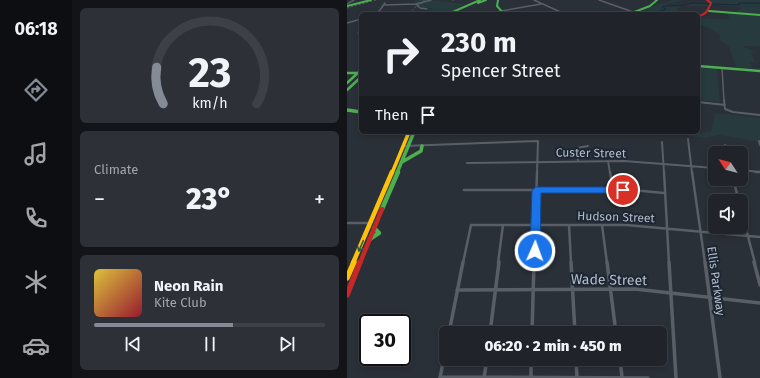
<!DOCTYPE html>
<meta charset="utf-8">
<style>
:root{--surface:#20242a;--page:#2d3036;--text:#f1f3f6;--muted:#a2a4a8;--line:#3d4147;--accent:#848b96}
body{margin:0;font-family:"Fira Sans",sans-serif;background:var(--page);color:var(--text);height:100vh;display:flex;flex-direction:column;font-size:15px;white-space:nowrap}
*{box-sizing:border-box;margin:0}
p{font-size:13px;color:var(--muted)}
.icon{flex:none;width:22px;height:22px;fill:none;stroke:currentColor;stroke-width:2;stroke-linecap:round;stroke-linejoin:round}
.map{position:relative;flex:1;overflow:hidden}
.side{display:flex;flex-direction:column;gap:8px;padding:8px;background:#121417;width:275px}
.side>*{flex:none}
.top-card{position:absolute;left:12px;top:12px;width:341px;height:122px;border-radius:6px;box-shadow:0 2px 6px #0003,0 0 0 1px var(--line);background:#20242a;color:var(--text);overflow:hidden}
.needle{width:26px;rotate:306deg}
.fabs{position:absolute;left:361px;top:146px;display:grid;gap:8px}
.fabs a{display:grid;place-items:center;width:40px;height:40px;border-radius:6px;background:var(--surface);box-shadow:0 2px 6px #0003,0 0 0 1px var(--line);font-size:20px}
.speed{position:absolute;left:12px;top:314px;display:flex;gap:8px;font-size:20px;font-weight:700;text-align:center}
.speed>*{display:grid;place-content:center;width:52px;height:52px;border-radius:50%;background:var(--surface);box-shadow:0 2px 6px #0003,0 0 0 1px var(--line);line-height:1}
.speed .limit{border:2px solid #111;border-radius:6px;background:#fff;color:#111}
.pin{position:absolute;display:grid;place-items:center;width:34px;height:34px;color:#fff;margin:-17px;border:2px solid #fff;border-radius:50%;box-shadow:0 1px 4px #0007}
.me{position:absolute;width:44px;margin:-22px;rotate:2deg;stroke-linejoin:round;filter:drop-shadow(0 0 3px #0008)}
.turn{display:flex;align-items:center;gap:14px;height:84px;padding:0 16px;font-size:18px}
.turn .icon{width:52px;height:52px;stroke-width:2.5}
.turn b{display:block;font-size:28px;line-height:34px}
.then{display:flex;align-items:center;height:38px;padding:0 16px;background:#0003;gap:8px;font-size:15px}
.big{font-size:30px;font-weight:800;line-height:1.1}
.side .widget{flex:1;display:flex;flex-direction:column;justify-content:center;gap:6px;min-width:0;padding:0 14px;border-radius:6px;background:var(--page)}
.side .dial{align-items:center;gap:0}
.dial svg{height:104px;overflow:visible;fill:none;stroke:var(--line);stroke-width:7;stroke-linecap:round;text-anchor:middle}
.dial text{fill:var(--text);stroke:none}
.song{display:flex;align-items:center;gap:12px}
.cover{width:48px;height:48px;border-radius:6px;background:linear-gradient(135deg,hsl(50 70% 55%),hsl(350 70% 35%))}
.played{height:4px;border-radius:2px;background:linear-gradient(90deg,var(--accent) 60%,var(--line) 60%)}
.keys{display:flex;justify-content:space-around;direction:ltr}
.heat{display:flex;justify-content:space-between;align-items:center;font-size:22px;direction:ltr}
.trip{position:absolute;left:92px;top:326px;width:228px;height:40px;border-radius:6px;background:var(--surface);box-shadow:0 2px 6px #0003,0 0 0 1px var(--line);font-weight:800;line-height:40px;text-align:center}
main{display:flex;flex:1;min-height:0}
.tab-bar{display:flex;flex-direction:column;width:72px;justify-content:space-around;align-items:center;background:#0d0e11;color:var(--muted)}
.tab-bar .icon{width:28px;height:28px}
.tab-bar .selected{color:var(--accent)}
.tab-bar b{font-size:18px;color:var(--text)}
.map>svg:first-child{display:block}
.green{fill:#273a3e}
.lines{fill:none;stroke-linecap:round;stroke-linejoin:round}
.stream{stroke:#19273c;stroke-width:1}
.street-far3{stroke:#5a5e66;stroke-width:1.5}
.street-far2{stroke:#5a5e66;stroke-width:2}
.street-far1{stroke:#5a5e66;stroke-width:2.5}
.street{stroke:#5a5e66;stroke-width:3.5}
.fast-far3{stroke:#4caf50;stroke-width:2}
.fast-far2{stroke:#4caf50;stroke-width:2.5}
.fast-far1{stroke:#4caf50;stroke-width:3.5}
.fast{stroke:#4caf50;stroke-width:4.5}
.slow-far2{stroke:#ffc107;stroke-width:3.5}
.slow-far1{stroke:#ffc107;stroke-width:4.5}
.slow{stroke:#ffc107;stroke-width:5.5}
.jam-far2{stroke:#c62828;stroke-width:2}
.jam-far1{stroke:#c62828;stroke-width:4.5}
.jam{stroke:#c62828;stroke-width:5.5}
.rail{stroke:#595d64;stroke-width:1;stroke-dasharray:2 2;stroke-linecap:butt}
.oneway{stroke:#305d3f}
.route{fill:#1a73e8;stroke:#114b97}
.labels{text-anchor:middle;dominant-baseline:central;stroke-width:4;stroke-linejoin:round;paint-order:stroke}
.street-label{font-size:12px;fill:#b4bcc9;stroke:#1d2633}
.near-street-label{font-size:14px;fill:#b4bcc9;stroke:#1d2633}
</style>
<main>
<nav class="tab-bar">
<b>06:18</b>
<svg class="icon selected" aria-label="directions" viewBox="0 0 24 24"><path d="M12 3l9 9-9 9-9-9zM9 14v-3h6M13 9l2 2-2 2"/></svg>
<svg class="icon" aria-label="music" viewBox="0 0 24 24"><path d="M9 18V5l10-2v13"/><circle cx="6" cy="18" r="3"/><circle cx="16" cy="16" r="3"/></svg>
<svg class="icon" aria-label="phone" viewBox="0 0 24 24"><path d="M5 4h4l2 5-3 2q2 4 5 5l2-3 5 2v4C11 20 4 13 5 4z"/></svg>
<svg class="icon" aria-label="climate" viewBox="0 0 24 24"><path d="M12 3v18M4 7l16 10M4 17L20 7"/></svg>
<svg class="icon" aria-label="car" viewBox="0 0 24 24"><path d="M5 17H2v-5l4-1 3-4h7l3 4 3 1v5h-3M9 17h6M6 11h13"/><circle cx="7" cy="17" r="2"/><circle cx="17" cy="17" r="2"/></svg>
</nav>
<section class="side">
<div class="widget dial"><svg viewBox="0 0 100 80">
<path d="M14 69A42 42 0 1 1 86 69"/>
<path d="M14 69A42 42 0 0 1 9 41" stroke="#848b96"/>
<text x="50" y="56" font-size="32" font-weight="700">23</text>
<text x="50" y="72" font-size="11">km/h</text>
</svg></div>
<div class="widget"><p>Climate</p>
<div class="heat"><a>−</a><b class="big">23°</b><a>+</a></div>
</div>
<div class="widget">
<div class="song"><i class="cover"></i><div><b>Neon Rain</b><p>Kite Club</p></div></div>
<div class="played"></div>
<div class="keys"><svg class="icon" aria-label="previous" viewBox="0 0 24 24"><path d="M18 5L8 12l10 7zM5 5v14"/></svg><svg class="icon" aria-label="pause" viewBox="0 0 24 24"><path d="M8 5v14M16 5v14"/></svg><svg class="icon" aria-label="next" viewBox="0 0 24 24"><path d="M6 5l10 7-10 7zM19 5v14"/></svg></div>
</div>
</section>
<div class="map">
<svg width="413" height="378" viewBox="0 0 413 378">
<rect width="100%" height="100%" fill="#2a3038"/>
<!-- green -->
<path class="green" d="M68,0h17l33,4c-11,6 -24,15 -36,7l3,-3h-11l-3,-4 -4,-1z
M324,0h12l-18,5h15l28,-3 -3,-2h55v15l-23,-2v-3l5,-2 -2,-1 -32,-3 -1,2h-24l-6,3 -1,2 3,3h-43c12,-5 22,-11 35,-13z
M381,13l32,3v30h-18l16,7 -7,-1 4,10h-5l3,7 -17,-2 -6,-18 -2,-1 2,-1 -11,-7 1,-1v-4l-11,-7 -11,-4v-6l31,1z
M351,67l19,2 3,33 -22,-2z
M368,113l45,5v24l-41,-7 -15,3 -16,-2v-3l23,-1z"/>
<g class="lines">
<!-- stream -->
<path class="stream" d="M300,14l18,-4 1,-1 -4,-2c9,-3 21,1 29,-4l48,2v-2h21"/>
<!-- street-far3 -->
<path class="street-far3" d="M187,0l31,14
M252,0l37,13
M0,4l7,-4
M69,4l4,4 7,1
M36,5l33,-1 15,-4
M154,11l40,-7
M27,14l6,-4 5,-7
M0,23l14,-4
M11,33h3
M375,68l2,33"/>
<!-- street-far2 -->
<path class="street-far2" d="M377,100l1,9 8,3 27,3
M351,102l27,3
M341,139l4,34
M412,141l1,4
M315,142l2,31
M378,145l2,8
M57,146l134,-5 -1,32
M231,161l-1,-13 11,-2
M261,161l2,12
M120,163l157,-2 91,7
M394,170l19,2"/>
<!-- street-far1 -->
<path class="street-far1" d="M263,172l3,18
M317,172l5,91
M345,172l13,91
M409,172h4
M386,179l6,22
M117,190h168l32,3
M394,210l14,53
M0,223h23
M222,225l2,38
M255,225l5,38
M116,263l8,-38h155l134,12
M151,263l5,-38
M187,263l3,-91"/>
<!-- street -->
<path class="street" d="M224,262l4,71
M260,262l9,71
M322,262l7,116
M358,262l15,116
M407,262l6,23
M110,290l178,-1 125,14
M102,333l14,-71
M143,333l9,-71
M185,333l2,-71
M184,359v19
M229,359l1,19
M273,359l2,18
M93,377l208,1
M93,378l6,-31
M137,378l3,-19"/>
<!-- fast-far3 -->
<path class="fast-far3" d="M151,0l-1,6 7,8
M131,3l8,-3
M0,6l24,-6
M362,11l51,4
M101,14l32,-14
M282,14l21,-8 7,-6"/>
<!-- fast-far2 -->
<path class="fast-far2" d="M351,66l62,5
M0,73h10
M0,83l14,-13
M0,90l14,-13"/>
<!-- fast-far1 -->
<path class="fast-far1" d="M0,110l14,2
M55,162l19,-11 1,-5
M50,173l17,-41"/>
<!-- fast -->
<path class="fast" d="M35,209l16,-37
M23,239l9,-6 -5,-5"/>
<!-- slow-far2 -->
<path class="slow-far2" d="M45,173l17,-41"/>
<!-- slow-far1 -->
<path class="slow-far1" d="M6,263l39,-91"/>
<!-- slow -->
<path class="slow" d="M0,278l7,-16"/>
<!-- jam-far2 -->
<path class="jam-far2" d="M351,16c8,-1 10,-6 13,-13l-4,-3"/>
<!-- jam-far1 -->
<path class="jam-far1" d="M13,263l22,-54"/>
<!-- jam -->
<path class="jam" d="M0,295l13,-33"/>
<!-- rail -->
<path class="rail" d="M105,0h2
M0,8l29,-8
M63,14l4,-6 10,-6v-2"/>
</g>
<!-- one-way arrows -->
<defs><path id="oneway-shaft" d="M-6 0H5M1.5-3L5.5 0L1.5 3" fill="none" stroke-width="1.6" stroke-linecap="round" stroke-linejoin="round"/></defs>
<use class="oneway" href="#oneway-shaft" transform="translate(14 246) rotate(113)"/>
<!-- route -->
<path class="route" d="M189,187h87l4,3 -4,3h-82l-1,58 -1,3h-8l-1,-3 2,-61z"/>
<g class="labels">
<!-- street labels -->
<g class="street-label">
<text transform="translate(244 153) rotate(1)">Custer Street</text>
<text transform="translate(269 217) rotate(2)">Hudson Street</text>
<text transform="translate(369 281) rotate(82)">Ellis Parkway</text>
</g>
<!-- near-street labels -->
<g class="near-street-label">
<text transform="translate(262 280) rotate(1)">Wade Street</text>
</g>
</g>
</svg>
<div class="fabs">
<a><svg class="needle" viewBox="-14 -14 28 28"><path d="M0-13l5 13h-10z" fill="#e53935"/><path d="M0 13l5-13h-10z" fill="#a2a4a8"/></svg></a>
<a><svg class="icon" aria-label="sound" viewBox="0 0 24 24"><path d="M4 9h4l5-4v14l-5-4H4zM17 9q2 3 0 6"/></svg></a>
</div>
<div class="speed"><div class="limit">30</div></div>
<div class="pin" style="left:276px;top:190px;background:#d93025"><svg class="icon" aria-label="arrive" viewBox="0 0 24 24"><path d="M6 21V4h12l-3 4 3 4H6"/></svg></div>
<svg class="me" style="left:188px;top:251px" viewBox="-20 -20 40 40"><circle r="17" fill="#1a73e8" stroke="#fff" stroke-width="3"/><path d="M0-11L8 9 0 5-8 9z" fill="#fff"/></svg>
<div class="trip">06:20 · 2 min · 450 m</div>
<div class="top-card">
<div class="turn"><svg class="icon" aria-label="right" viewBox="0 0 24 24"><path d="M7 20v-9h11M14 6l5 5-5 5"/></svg><div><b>230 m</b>Spencer Street</div></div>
<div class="then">Then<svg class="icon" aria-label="arrive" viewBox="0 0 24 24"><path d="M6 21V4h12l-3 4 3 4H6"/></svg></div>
</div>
</div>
</main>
